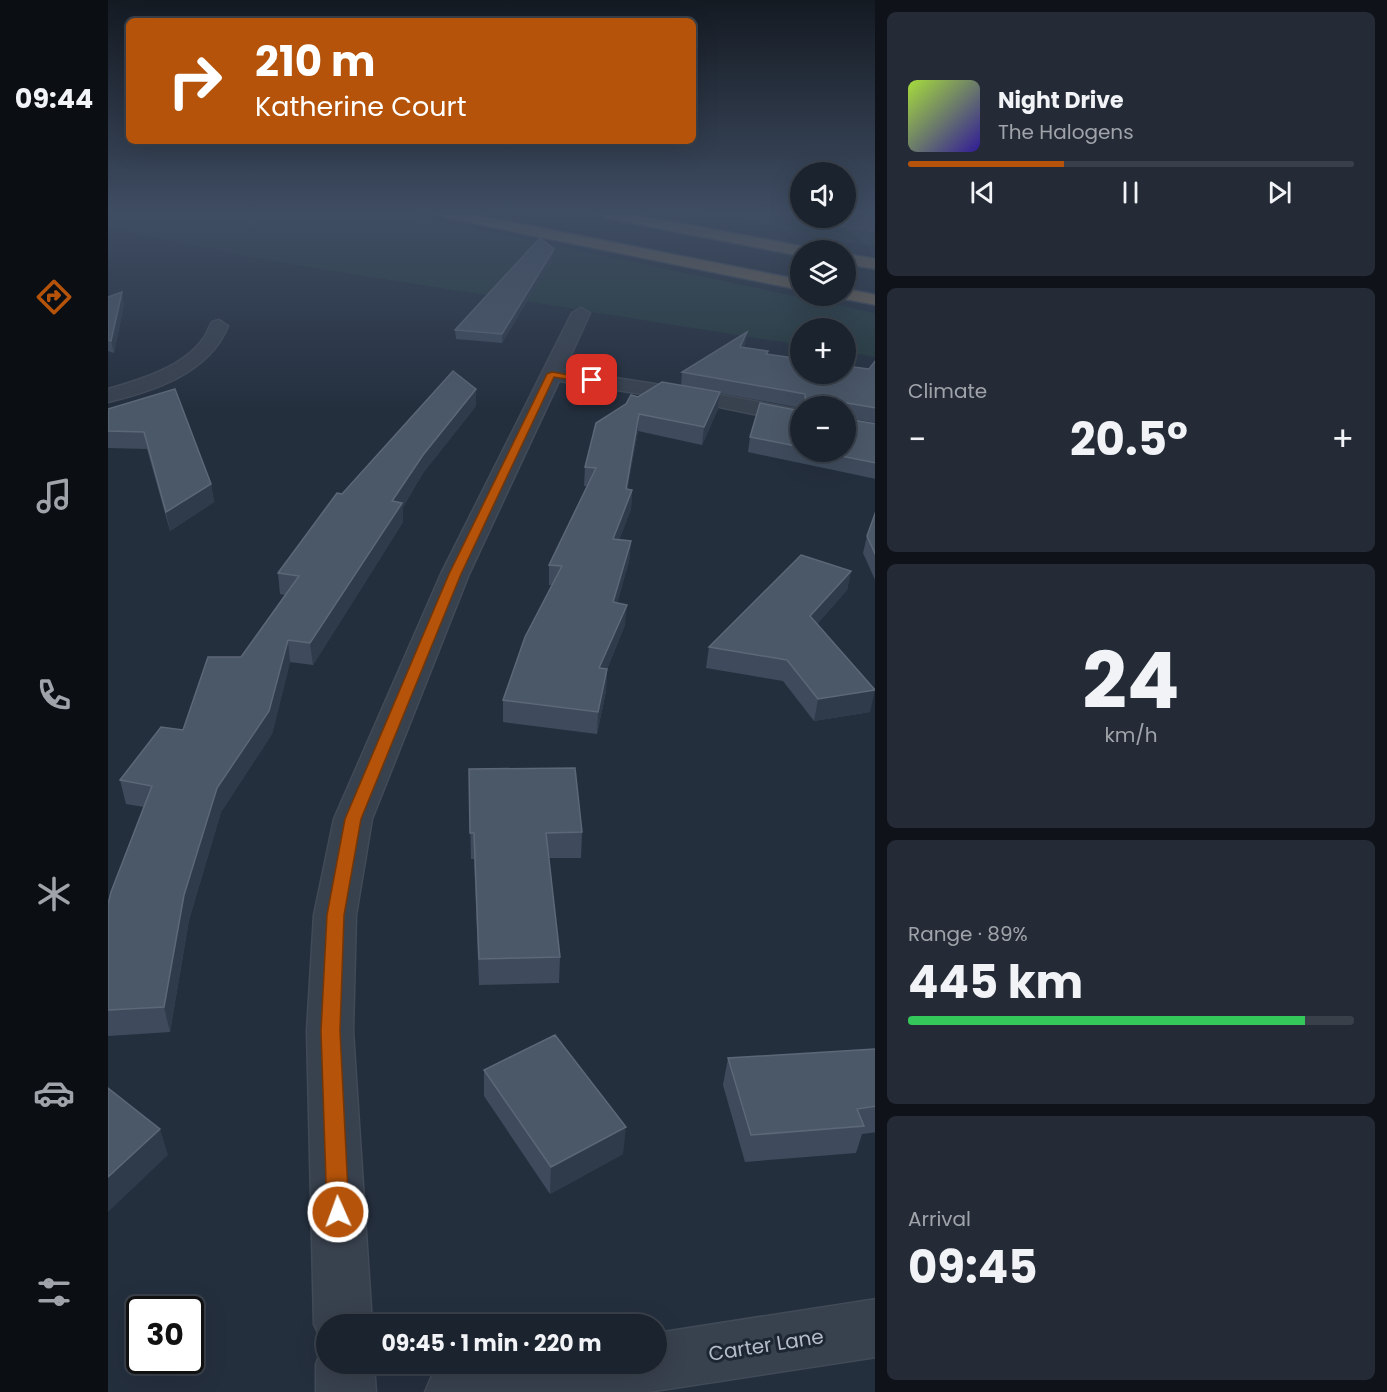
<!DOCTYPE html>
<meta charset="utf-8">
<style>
:root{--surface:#1b232e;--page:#242b36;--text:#f1f3f6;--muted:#a0a4aa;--line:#39404a;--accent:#b45309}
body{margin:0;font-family:Poppins,sans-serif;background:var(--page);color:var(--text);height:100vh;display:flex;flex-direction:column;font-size:22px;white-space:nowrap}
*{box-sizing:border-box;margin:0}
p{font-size:20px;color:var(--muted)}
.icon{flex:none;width:33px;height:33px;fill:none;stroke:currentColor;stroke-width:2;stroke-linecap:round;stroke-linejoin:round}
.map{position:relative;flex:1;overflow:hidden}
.sheet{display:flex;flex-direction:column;gap:12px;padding:12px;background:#0f1319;width:512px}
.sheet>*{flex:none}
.banner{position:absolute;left:18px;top:18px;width:570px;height:126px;border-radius:9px;box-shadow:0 6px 24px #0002,0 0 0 2px var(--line);background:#b45309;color:#fff;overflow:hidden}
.buttons{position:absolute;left:682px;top:162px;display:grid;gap:12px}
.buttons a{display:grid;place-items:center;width:66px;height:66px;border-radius:50%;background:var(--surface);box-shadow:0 6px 24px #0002,0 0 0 2px var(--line);font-size:30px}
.speed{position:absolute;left:18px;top:1296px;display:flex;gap:12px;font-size:30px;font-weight:700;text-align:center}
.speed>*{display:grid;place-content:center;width:78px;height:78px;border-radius:50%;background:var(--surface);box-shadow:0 6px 24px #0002,0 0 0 2px var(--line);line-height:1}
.speed .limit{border:3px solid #111;border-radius:9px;background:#fff;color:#111}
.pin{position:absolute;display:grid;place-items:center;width:51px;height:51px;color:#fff;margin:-26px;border-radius:12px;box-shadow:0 3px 9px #0006}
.me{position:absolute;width:66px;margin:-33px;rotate:358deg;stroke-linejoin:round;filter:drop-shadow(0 0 4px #0008)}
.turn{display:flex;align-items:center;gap:21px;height:126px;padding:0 30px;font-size:27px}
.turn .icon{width:78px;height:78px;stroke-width:2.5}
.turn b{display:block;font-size:42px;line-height:51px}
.big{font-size:45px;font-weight:700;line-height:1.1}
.sheet .widget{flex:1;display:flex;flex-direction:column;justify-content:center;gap:9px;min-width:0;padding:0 21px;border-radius:9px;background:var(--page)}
.sheet .dial{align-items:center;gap:0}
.dial b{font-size:78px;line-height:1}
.song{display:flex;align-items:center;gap:18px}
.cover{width:72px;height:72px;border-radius:9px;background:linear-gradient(135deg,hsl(80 70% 55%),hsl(250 70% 35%))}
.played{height:6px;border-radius:3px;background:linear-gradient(90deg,var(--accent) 35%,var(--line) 35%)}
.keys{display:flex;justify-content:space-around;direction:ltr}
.heat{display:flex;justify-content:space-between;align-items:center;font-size:33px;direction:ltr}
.charge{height:9px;border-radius:4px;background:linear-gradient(90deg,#34c759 89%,var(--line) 0)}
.trip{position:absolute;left:208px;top:1314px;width:351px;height:60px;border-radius:30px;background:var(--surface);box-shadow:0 6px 24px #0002,0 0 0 2px var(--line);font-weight:700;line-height:60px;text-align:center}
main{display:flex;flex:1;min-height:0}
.menu{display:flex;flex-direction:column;width:108px;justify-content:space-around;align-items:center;background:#0b0e12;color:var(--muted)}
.menu .icon{width:42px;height:42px}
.menu .selected{color:var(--accent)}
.menu b{font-size:27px;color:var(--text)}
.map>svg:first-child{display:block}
.green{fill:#263c3f}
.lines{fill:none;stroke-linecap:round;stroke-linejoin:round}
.minor-casing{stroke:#414a57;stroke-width:3}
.highway-casing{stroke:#434c59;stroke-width:3}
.minor{fill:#38414e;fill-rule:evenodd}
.highway{fill:#746855;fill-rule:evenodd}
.wall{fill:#3f4b5c}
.shaded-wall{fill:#2f3b4b}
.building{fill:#4b5868;stroke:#5c6777;stroke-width:1.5}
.route{fill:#b45309;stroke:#753606;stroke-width:1.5}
.labels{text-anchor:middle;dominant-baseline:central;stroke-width:6;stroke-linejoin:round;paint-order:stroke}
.near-street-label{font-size:20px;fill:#b4bcc9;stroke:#1d2633}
</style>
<main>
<nav class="menu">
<b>09:44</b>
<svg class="icon selected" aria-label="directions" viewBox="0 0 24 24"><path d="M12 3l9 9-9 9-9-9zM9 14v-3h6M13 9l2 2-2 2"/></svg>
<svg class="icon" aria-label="music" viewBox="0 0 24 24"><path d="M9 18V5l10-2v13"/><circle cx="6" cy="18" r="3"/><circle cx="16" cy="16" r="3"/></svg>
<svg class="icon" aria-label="phone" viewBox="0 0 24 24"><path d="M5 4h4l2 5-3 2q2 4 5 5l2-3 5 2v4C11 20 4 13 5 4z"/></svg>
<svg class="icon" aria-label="climate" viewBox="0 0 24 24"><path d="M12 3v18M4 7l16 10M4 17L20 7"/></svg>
<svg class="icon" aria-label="car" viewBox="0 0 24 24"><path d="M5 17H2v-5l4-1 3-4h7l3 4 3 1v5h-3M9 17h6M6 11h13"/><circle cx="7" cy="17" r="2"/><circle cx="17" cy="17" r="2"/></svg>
<svg class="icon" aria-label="filters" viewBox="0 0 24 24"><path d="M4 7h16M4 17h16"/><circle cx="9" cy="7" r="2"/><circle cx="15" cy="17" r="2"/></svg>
</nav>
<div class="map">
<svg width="768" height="1392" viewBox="0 0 768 1392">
<rect width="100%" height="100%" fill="#242f3e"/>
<!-- green -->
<path class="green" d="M0,214h298l469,99v44l-29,-5v-24h-45v17l-524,-83 -169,-34z
M593,214h66l108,18v15z"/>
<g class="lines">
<defs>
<path id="minor" d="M698,218h34l36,4v9l-63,-9z
M473,308l9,5 -26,57 136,21 101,19v14l-101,-21 -141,-22 -90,193 -97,245 -16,96 -3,116 19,293h-45v40h47l2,28h-60v-28l8,-19 -10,-21 -7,-293 7,-116 20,-96 107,-245 131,-261z
M111,320l9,6c-19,47 -74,65 -120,76v-13c32,-9 75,-22 95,-50 4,-5 6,-12 9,-17z
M768,1299v58l-228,35h-223l9,-21 18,-7h205v-31z"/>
<path id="highway" d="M332,214h31l330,66v10l-354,-72z
M490,214h32l171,32 8,4h-8v6l-196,-38z
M738,254l30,5v10l-30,-5z
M738,289l30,6v10l-36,-7 -2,-2h8z"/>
</defs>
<!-- minor casing -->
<use href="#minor" class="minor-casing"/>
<!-- highway casing -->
<use href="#highway" class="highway-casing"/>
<!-- minor -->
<use href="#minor" class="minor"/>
<!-- highway -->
<use href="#highway" class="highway"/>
</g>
<!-- wall -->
<path class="wall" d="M748,214h20l-5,3z
M446,257l-52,86 -46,-4 -1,-9z
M0,297l16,7 -10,49 -6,-2z
M637,345l-1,2 24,4v3l101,15 7,-9v63l-29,-5v1l29,5v55l-128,-27 2,-15 51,-26v41h45v-46h-45v2l-82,-15 -1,16 -16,36 -64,-14 -11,59h5l-1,19 -12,31 12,1 -2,20 -12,42 8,22 -18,44 -1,22 -9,43 -94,-12v-22l49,-115h-3v-20l38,-79h-3l1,-19 53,-70 43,-11 1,-14z
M67,389l36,95 3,18 -44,29 -23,-82 -39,-1v-39z
M368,406l-53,67 -20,34v15l-90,143 -23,-3 -18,72 -51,78 -32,108 -19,112 -62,4v-132l36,-97 -18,-3 -6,-24 63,-50 58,-73 44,-62 -5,-1 -2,-21 64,-79z
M768,511v71l-13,-29 4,-17z
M743,571l-4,19 -30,34 53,88 -56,9 -31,-40 -77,-13 3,-21z
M361,769l113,63 -1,26h-32l11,99 -1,26 -80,2 -5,-126h-3z
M768,1049v83l-14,2 -6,19 -111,9 -22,-77 5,-27z
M376,1070l139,84 -73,40 -66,-98z"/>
<!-- shaded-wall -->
<path class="shaded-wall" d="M446,249v8l-52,86v-9z
M14,292l2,12 -10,49 -3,-12z
M639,332l-2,13 -7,15 2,-13z
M368,389v17l-53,67 -20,34v15l-90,143 -3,-22 82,-142 31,-46z
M612,392l-2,17 -16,36 2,-18z
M531,414l-1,17 -14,77 2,-19z
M103,484l3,18 -44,29 -4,-19z
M524,490l-1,19 -19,50 1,-20z
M523,541l-2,20 -18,62 2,-21z
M743,571l-4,19 -41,47 4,-21z
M519,605l-2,20 -27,65 1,-22z
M180,640l2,22 -18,72 -51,78 -32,108 -19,112 -6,-25 20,-112 33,-107z
M499,669l-1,22 -9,43 1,-22z
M767,690l-5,22 -56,9 4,-22z
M518,1127l-3,27 -73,40 1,-27z
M52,1129l8,26 -60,57v-35z"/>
<!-- building -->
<path class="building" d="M432,238l14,11 -52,85 -47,-4z
M14,292l-11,49 -3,-1v-43z
M639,332l-7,15 28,4 -2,3 35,5v15h45v-8l23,3 7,-9v48l-29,-5v16l29,5v39l-55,-11h25v-46h-40l-1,-12 -123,-22z
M345,371l23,18 -53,66 -31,46 10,2 -92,140 -22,-3 -19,71 -52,77 -33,107 -20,112 -56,3v-106l3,-12 41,-106 -32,-6 41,-53 22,3 25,-73h33l58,-81 -21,-3 59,-80 5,1z
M554,382l58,10 -16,35 -65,-13 -13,75 6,1 -19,49 18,2 -18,61 14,3 -28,63 8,1 -9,43 -95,-12 22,-63 37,-71 -13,-1 47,-97 -11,-1 11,-44 30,-19 5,-9 7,2z
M67,389l36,95 -45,28 -22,-80 -36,-1v-22z
M652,403l41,8v36l-51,-10z
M768,511v45l-9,-20z
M693,555l50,16 -41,45 65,74 -57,9 -31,-39 -78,-13z
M467,768l7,64 -36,1 14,124 -81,2 -5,-126h-4l-1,-64z
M447,1035l71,92 -75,40 -67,-97z
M768,1049v57l-19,3 7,17 -113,9 -23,-77z
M0,1088l52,41 -52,48z"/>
<!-- sky -->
<linearGradient id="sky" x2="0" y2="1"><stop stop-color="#141a22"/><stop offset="0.52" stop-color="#3f4d63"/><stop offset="1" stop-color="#3f4d63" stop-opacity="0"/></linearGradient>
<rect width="768" height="409" fill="url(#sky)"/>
<!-- route -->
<path class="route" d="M444,372l45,8 -5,3 -38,-6 -93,197 -100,245 -17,96 -4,116 9,181 -3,7 -8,3 -7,-3 -4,-7 -6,-181 6,-116 18,-96 104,-245 98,-200z"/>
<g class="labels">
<!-- near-street labels -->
<g class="near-street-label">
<text transform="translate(658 1345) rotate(-9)">Carter Lane</text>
</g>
</g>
</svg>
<div class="buttons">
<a><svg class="icon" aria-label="sound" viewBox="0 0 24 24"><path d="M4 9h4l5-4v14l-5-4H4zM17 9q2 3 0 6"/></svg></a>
<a><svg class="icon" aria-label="layers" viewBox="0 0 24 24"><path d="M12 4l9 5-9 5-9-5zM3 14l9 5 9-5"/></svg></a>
<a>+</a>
<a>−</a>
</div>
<div class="speed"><div class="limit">30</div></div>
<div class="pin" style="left:484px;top:380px;background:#d93025"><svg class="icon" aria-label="arrive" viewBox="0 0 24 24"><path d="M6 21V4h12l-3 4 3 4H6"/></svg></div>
<svg class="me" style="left:230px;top:1212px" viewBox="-20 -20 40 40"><circle r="17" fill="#b45309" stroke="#fff" stroke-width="3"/><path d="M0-11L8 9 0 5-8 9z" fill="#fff"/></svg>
<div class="trip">09:45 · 1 min · 220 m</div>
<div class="banner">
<div class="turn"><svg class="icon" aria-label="right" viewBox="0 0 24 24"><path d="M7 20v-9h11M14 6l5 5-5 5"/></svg><div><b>210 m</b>Katherine Court</div></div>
</div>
</div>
<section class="sheet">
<div class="widget">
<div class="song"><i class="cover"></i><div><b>Night Drive</b><p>The Halogens</p></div></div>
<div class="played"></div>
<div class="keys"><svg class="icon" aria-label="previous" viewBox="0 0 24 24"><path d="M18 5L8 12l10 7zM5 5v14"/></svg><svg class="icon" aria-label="pause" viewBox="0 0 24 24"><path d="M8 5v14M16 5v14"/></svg><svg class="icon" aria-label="next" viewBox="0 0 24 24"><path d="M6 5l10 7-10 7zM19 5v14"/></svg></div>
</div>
<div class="widget"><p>Climate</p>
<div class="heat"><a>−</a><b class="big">20.5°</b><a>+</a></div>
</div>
<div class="widget dial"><b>24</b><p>km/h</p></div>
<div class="widget"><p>Range · 89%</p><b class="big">445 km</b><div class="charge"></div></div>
<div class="widget"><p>Arrival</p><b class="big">09:45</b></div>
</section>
</main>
